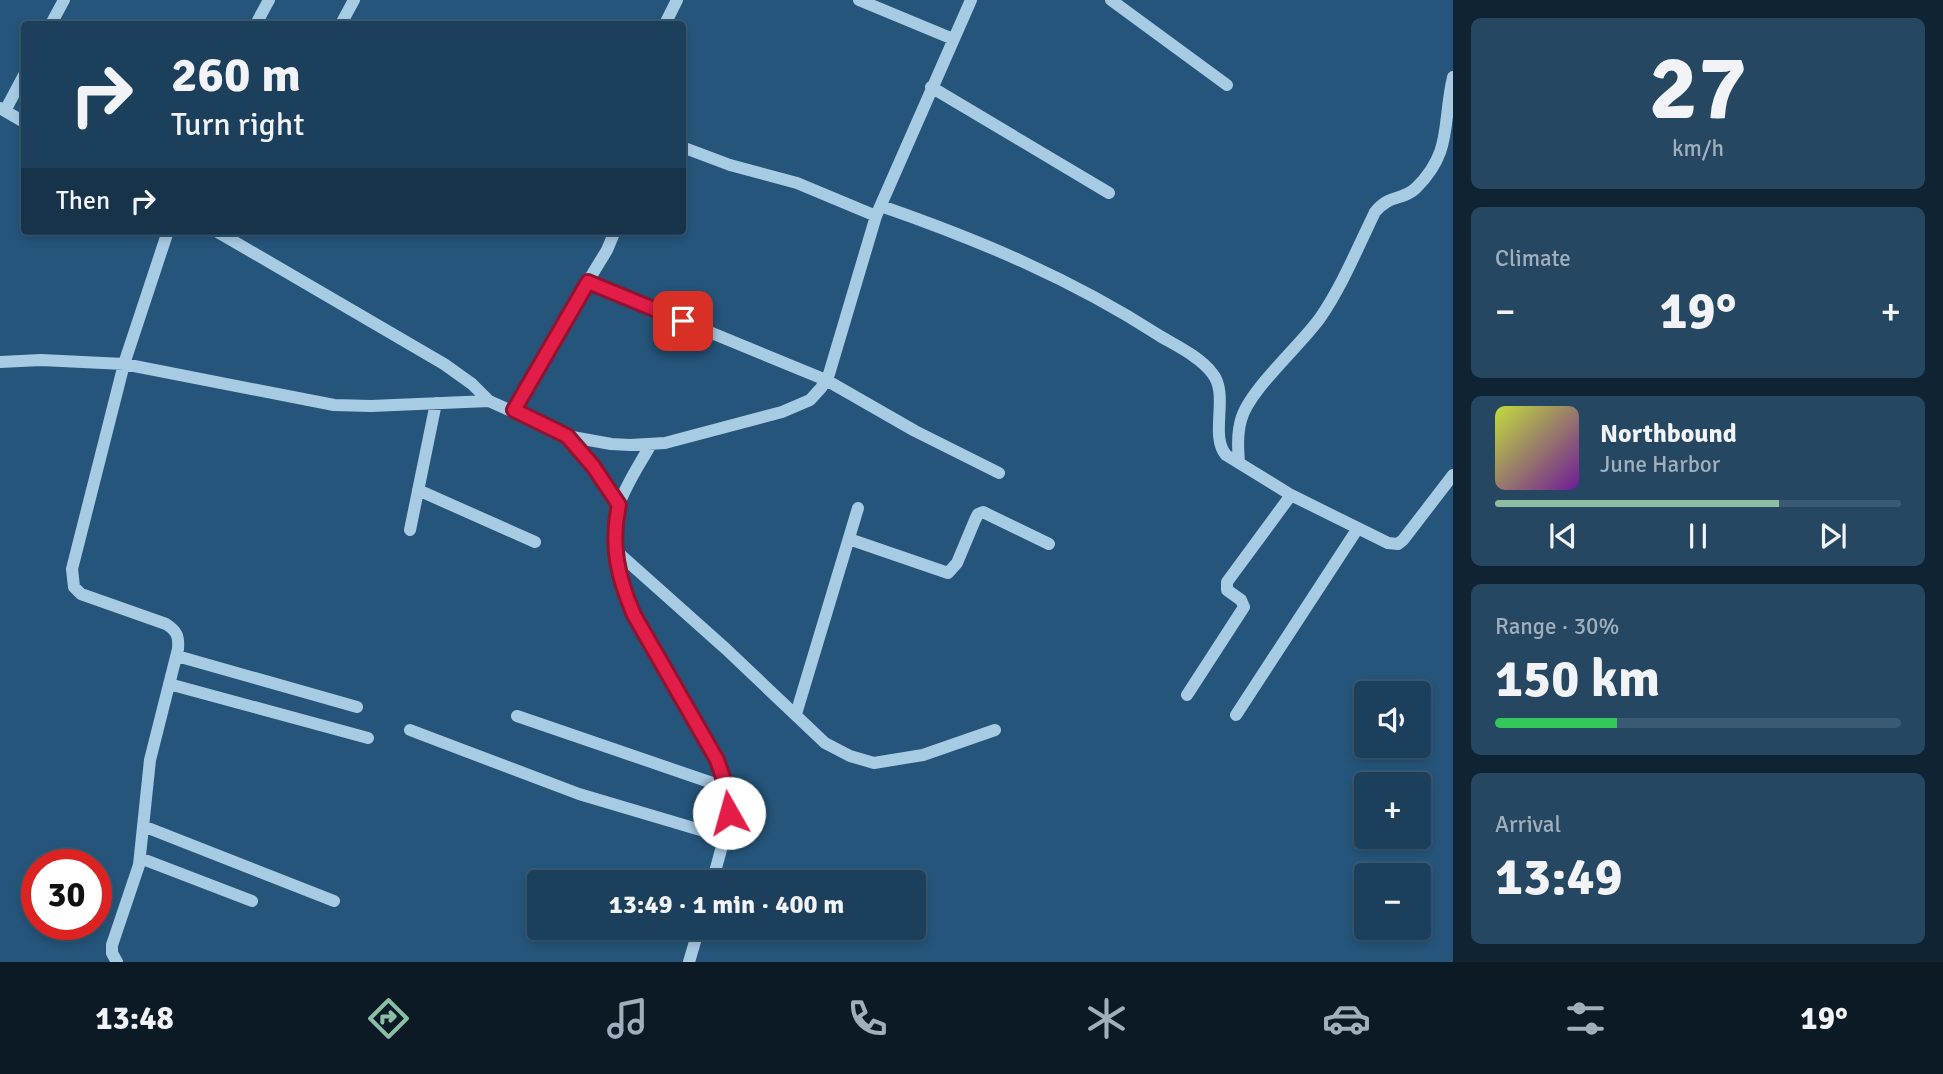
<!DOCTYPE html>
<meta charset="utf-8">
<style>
:root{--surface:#1c405c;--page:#254762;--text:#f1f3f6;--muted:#a0afbb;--line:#3a5972;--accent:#8abfa5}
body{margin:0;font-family:Signika,sans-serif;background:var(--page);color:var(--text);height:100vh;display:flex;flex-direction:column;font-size:26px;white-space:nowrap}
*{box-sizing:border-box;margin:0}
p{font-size:23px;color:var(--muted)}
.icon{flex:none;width:38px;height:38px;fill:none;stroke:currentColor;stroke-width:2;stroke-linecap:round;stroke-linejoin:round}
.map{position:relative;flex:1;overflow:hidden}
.side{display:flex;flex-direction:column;gap:18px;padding:18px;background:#0f2333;width:490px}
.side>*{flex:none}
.guide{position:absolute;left:21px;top:21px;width:665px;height:214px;border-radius:7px;box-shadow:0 4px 10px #0003,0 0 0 2px var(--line);background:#1c405c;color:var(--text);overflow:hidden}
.fabs{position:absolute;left:1354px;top:681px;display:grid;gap:14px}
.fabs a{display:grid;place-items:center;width:77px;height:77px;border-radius:7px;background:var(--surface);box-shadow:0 4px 10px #0003,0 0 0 2px var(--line);font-size:35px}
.speed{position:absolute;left:21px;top:849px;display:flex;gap:14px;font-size:35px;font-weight:700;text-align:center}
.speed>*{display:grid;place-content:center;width:91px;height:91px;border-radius:50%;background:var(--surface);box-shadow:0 4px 10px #0003,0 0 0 2px var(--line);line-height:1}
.speed .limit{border:10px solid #d22;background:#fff;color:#111}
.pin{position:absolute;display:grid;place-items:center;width:60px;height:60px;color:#fff;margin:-30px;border-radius:14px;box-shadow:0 4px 10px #0006}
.me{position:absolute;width:77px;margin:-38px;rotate:353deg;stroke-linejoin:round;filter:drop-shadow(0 0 5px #0008)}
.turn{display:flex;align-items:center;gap:24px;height:147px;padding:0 35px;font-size:32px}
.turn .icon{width:91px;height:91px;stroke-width:2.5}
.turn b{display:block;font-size:49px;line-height:60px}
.then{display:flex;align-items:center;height:66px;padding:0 35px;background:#0003;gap:14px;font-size:26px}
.big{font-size:52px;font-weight:800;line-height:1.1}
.side .card{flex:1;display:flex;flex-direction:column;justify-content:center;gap:10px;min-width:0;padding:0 24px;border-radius:10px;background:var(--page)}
.side .dial{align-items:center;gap:0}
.dial b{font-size:91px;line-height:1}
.song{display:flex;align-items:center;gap:21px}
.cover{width:84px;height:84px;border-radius:10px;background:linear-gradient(135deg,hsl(70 70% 55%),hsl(280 70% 35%))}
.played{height:7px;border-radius:4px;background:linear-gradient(90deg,var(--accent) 70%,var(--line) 70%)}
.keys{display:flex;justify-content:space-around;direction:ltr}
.heat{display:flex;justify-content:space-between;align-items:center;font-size:38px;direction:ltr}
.charge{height:10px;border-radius:5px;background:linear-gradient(90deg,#34c759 30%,var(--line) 0)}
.trip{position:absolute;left:527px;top:870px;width:399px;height:70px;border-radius:7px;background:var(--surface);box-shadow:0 4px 10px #0003,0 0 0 2px var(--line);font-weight:800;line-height:70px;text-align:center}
.tabs{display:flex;height:112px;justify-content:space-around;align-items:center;background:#0b1a25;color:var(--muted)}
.tabs .icon{width:49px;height:49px}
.tabs .current{color:var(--accent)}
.tabs b{font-size:32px;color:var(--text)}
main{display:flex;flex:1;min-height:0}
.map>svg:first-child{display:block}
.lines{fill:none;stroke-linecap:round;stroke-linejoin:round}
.minor{stroke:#a8cbe4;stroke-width:12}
.route-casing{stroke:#92132f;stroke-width:18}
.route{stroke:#e11d48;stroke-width:12}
</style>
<main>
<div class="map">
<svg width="1453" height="962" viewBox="0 0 1453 962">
<rect width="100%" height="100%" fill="#25557b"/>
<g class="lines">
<!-- minor -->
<path class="minor" d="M859,0l94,39
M1111,0l116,85
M51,24l13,-24
M256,24l13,-24
M341,24l13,-24
M665,24l12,-24
M931,87l178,106
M0,108l24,14
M5,111l19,-36
M682,147l48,18 67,18 79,33
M881,206c98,34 191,73 279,130 17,10 40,21 52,37 18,21 -3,62 14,82l65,40 97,48 10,1 5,-4 50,-65
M216,231l228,133 28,20 17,17
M588,282l238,98 89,51 84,42
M0,362l41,-2 83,4 210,41 37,1 118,-5 78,35 44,8 19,1 35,-2 117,-31 28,-12 11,-12 8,-14 47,-158 95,-216
M514,410l34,-63 59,-97 8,-19
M567,436l26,30 26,39
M651,444c-11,20 -25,40 -32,61 -28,81 73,199 105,272 10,37 -2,69 -12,105
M1239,463c-1,-14 -2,-29 2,-43 7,-29 59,-74 79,-102 22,-32 38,-71 55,-106 16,-19 26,-10 41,-24 37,-37 26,-64 37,-111
M418,490l117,52
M410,530l26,-127
M849,539l99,34 9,-10 18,-43 3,-6 5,-2 66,32
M615,550l111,99 99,94 25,13 24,7 49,-8 72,-25
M177,656l180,51
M169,684l199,54
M1187,695l57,-88 -3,-7 -14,-10v-8l64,-87
M796,714l62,-206
M1236,715l122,-187
M517,716l210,72
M410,730l169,64 145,43
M143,826l191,75
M140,858l112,43
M117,962l-5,-9v-8l27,-80 11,-105 28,-111c1,-13 -1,-18 -12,-25l-85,-30 -7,-7 -2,-18 52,-205 44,-133
M689,962l10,-34"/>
</g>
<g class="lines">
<defs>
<path id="route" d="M683,321l-95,-39 -74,128 53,26 26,30 26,39c-9,40 -1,73 15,110l83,145 12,35v18"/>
</defs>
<!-- route casing -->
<use href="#route" class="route-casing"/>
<!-- route -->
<use href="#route" class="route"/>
</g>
</svg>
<div class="fabs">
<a><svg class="icon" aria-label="sound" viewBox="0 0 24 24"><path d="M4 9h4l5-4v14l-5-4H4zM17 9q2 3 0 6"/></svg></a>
<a>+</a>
<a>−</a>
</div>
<div class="speed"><div class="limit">30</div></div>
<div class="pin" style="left:683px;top:321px;background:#d93025"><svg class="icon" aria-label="arrive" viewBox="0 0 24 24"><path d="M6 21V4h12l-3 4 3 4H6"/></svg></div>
<svg class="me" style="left:729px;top:813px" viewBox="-20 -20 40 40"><circle r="19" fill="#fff"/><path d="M0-13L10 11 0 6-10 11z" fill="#e11d48"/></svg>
<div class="trip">13:49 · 1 min · 400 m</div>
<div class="guide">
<div class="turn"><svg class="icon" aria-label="right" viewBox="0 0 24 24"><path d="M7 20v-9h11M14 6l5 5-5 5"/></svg><div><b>260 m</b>Turn right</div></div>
<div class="then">Then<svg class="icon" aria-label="right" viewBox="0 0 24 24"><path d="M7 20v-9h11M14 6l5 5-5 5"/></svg></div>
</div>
</div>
<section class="side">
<div class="card dial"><b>27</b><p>km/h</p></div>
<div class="card"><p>Climate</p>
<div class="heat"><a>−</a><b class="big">19°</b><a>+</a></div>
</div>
<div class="card">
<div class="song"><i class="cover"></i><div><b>Northbound</b><p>June Harbor</p></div></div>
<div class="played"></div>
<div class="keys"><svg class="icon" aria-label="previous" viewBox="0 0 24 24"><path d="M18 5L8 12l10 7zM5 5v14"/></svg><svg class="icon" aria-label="pause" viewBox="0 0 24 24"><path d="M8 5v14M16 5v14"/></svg><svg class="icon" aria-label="next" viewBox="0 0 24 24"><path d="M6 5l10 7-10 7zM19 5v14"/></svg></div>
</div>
<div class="card"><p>Range · 30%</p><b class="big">150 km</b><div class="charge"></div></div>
<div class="card"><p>Arrival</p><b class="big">13:49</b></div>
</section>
</main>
<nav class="tabs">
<b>13:48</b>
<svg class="icon current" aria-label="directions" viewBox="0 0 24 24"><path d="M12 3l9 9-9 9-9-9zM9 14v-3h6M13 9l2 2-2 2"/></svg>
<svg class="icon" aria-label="music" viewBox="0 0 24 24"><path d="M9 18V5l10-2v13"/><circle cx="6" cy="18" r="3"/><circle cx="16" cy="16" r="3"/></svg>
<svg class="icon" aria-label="phone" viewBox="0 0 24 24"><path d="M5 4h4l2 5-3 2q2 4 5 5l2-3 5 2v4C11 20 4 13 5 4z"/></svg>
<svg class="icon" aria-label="climate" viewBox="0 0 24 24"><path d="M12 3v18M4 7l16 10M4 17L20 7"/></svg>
<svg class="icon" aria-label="car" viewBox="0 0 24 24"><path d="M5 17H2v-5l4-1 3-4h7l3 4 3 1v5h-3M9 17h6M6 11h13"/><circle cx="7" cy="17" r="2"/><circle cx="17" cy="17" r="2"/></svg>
<svg class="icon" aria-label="filters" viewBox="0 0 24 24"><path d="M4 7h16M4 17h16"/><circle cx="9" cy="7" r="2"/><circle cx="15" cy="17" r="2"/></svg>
<b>19°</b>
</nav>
